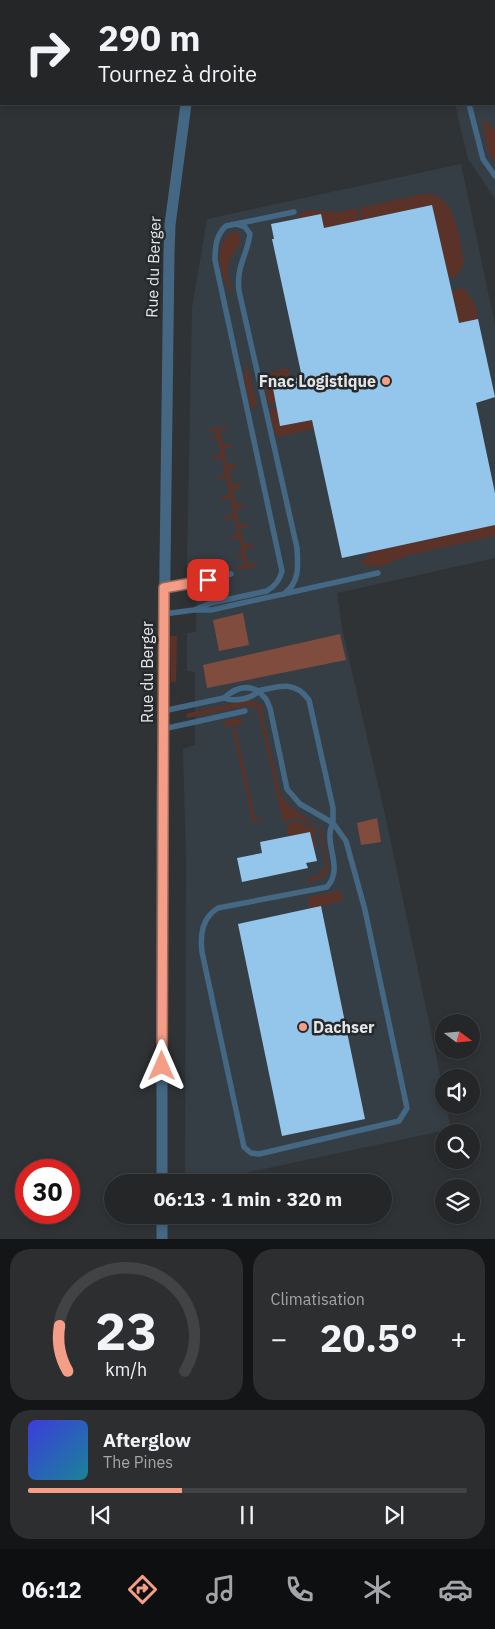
<!DOCTYPE html>
<html lang="fr">
<meta charset="utf-8">
<style>
:root{--surface:#242628;--page:#2c2e30;--text:#f1f3f6;--muted:#a3a5a8;--line:#414345;--accent:#f49e87}
body{margin:0;font-family:"IBM Plex Sans",sans-serif;background:var(--page);color:var(--text);height:100vh;display:flex;flex-direction:column;font-size:19px;white-space:nowrap}
*{box-sizing:border-box;margin:0}
p{font-size:16px;color:var(--muted)}
.icon{flex:none;width:28px;height:28px;fill:none;stroke:currentColor;stroke-width:2;stroke-linecap:round;stroke-linejoin:round}
.map{position:relative;height:1239px;overflow:hidden}
.drawer{display:flex;flex-direction:column;gap:10px;padding:10px;background:#141516;flex:1}
.drawer>*{flex:none}
.banner{position:absolute;left:0px;top:0px;width:495px;height:105px;box-shadow:0 2px 8px #0003,0 0 0 1px var(--line);background:#242628;color:var(--text);overflow:hidden}
.needle{width:32px;rotate:106deg}
.tools{position:absolute;left:435px;top:1014px;display:grid;gap:10px}
.tools a{display:grid;place-items:center;width:45px;height:45px;border-radius:50%;background:var(--surface);box-shadow:0 2px 8px #0003,0 0 0 1px var(--line);font-size:25px}
.speed{position:absolute;left:15px;top:1159px;display:flex;gap:10px;font-size:25px;font-weight:700;text-align:center}
.speed>*{display:grid;place-content:center;width:65px;height:65px;border-radius:50%;background:var(--surface);box-shadow:0 2px 8px #0003,0 0 0 1px var(--line);line-height:1}
.speed .limit{border:8px solid #d22;background:#fff;color:#111}
.pin{position:absolute;display:grid;place-items:center;width:42px;height:42px;color:#fff;margin:-21px;border-radius:10px;box-shadow:0 2px 8px #0006}
.me{position:absolute;width:55px;margin:-28px;rotate:0deg;stroke-linejoin:round;filter:drop-shadow(0 0 4px #0008)}
.turn{display:flex;align-items:center;gap:18px;height:105px;padding:0 15px;font-size:22px}
.turn .icon{width:65px;height:65px;stroke-width:2.5}
.turn b{display:block;font-size:35px;line-height:42px}
.big{font-size:38px;font-weight:700;line-height:1.1}
.drawer .tile{flex:1;display:flex;flex-direction:column;justify-content:center;gap:8px;min-width:0;padding:0 18px;border-radius:20px;background:var(--page)}
.drawer .dial{align-items:center;gap:0}
.dial svg{height:130px;overflow:visible;fill:none;stroke:var(--line);stroke-width:7;stroke-linecap:round;text-anchor:middle}
.dial text{fill:var(--text);stroke:none}
.song{display:flex;align-items:center;gap:15px}
.cover{width:60px;height:60px;border-radius:8px;background:linear-gradient(135deg,hsl(240 70% 55%),hsl(190 70% 35%))}
.played{height:5px;border-radius:2px;background:linear-gradient(90deg,var(--accent) 35%,var(--line) 35%)}
.keys{display:flex;justify-content:space-around;direction:ltr}
.heat{display:flex;justify-content:space-between;align-items:center;font-size:28px;direction:ltr}
.drawer .tiles{flex:1;display:grid;gap:10px;grid-template-columns:1fr 1fr}
.tile:last-child{grid-column:span 2}
.trip{position:absolute;left:104px;top:1174px;width:288px;height:50px;border-radius:25px;background:var(--surface);box-shadow:0 2px 8px #0003,0 0 0 1px var(--line);font-weight:700;line-height:50px;text-align:center}
.menu{display:flex;height:80px;justify-content:space-around;align-items:center;background:#0e0f10;color:var(--muted)}
.menu .icon{width:35px;height:35px}
.menu .selected{color:var(--accent)}
.menu b{font-size:22px;color:var(--text)}
.map>svg:first-child{display:block}
.built{fill:#363e45}
.green{fill:#5b3227}
.water{fill:#804c3e}
.building{fill:#94c5ea}
.lines{fill:none;stroke-linecap:round;stroke-linejoin:round}
.service{stroke:#446884;stroke-width:5.5}
.minor{stroke:#446884;stroke-width:11}
.route-casing{stroke:#9f6758;stroke-width:12}
.route{stroke:#f49e87;stroke-width:9}
.poi-dot{fill:#f49e87;stroke:#26292c;stroke-width:2}
.labels{text-anchor:middle;dominant-baseline:central;stroke-width:5;stroke-linejoin:round;paint-order:stroke}
.street-label{font-size:16px;fill:#e3e5e6;stroke:#26292c}
.poi-label{font-size:16px;font-weight:bold;fill:#e3e5e6;stroke:#26292c;text-anchor:end}
</style>
<div class="map">
<svg width="495" height="1239" viewBox="0 0 495 1239">
<rect width="100%" height="100%" fill="#303336"/>
<!-- built -->
<path class="built" d="M433,0h62v199l-27,-40 -13,-55h39v-103z
M461,164l34,161v233l-158,35 5,36 43,186 59,278v12h2l5,24 -248,53h-18l1,-323 -3,-110 12,-4v-73l-8,-1v-38l9,-1 1,-43 -2,-23 -8,-1 5,-257 15,-89z"/>
<!-- green -->
<path class="green" d="M483,119l12,11v32l-7,-10z
M422,194c5,0 11,0 15,2 20,10 23,48 27,67l-7,13 -8,2 -17,-73 -70,15 -2,-12z
M357,208l2,13 -35,7 -3,-14 -23,5 2,-6 10,-3 28,2z
M232,232h6c8,12 -9,22 -10,34 -2,9 3,20 5,29 -13,-17 -22,-49 -1,-63z
M461,288c10,5 17,20 17,31l-19,4 -7,-32z
M247,362l10,45 -6,1 -7,-30z
M288,368l3,11 -19,4 4,20 -8,1c-2,-12 -6,-20 1,-31z
M277,407l3,19 31,-6 3,9 -36,8c-6,-8 -8,-19 -8,-29z
M227,426v2l-7,2 3,15 8,-1 1,4 -8,1 3,16 8,-1 1,4 -7,1 3,16 8,-2 1,5 -8,2 3,15 7,-1 1,3 -8,2 3,16 9,-1 1,3 -9,2 4,16 8,-1 1,3 -8,2 3,15 8,-1 1,3 -20,4 -1,-3 8,-2 -2,-8 -7,1v-2l7,-2 -3,-16 -8,1 -1,-3 8,-2 -4,-16 -8,2 -1,-4 9,-2 -4,-16 -8,2v-4l7,-2 -3,-16 -8,1 -1,-3 8,-2 -3,-16 -9,1v-3l8,-2 -4,-16 -7,1 -1,-2 7,-2v-4l-9,1v-2z
M495,525v11l-86,19 -30,12 -19,-3 11,-12z
M170,636h7l-1,46h-5z
M250,700l9,4 5,6 -2,3 18,81 9,12 23,16 2,2 -2,1 -12,-7 -17,3 -26,-115 -7,2 -1,-3 -61,13 -2,-2 2,-3z
M241,717l1,6 -7,2 20,94 8,-1v2l-18,3 7,-3 -20,-95 -8,1 -1,-4z
M299,821l11,7 5,-1 1,5 -2,1 3,14 -3,1 -4,-16 -21,4 -3,-12z
M321,827l8,41 -6,10 -14,5 -1,-5 11,-3 7,-10 -7,-37z
M338,891l5,5 -2,5 -31,8 -2,-12z"/>
<!-- water -->
<path class="water" d="M243,613l6,32 -30,6 -6,-31z
M340,634l6,26 -139,28 -4,-23z
M377,818l4,24 -20,3 -4,-22z"/>
<!-- building -->
<path class="building" d="M432,205l27,118 19,-4 17,78 -19,6 19,90v32l-153,33 -30,-138 -32,6 -8,-43 30,-6 -30,-138h2l-3,-15 50,-10 3,14z
M310,832l7,29 -11,2 2,5 -66,14 -5,-24 25,-5 -2,-11z
M321,906l44,213 -83,17 -44,-212z"/>
<g class="lines">
<!-- service -->
<path class="service" d="M295,0l29,1
M446,0v1
M494,5l1,-1
M469,104l14,55 12,17
M236,224l9,3 5,7c-3,22 -14,32 -11,57l58,257c1,18 3,34 -13,46
M164,587l32,-4 35,-9
M194,610l17,-7 56,-12c8,-5 13,-11 15,-20l-67,-311c0,-13 1,-25 11,-34l68,-14
M164,614l30,-4h17l167,-37
M163,711l61,-13c10,4 28,1 34,-7l8,8 4,9 17,81 13,15 33,19c-11,20 12,44 -6,64l-109,21c-16,10 -18,26 -16,44l42,195 7,6 8,1 140,-33 8,-13 -42,-198 -19,-69 -13,-18v-15l-24,-108c-14,-20 -31,-14 -51,-9 -12,-7 -24,-2 -34,7
M163,729l82,-18"/>
<!-- minor -->
<path class="minor" d="M179,0v1
M226,1l1,-1
M162,1182v-380l7,-549 1,-28 16,-121
M162,1239v-24"/>
</g>
<g class="lines">
<defs>
<path id="route" d="M162,1066l2,-478 44,-8"/>
</defs>
<!-- route casing -->
<use href="#route" class="route-casing"/>
<!-- route -->
<use href="#route" class="route"/>
</g>
<!-- markers -->
<g class="poi-dot">
<circle cx="386" cy="381" r="5"/>
<circle cx="303" cy="1027" r="5"/>
</g>
<g class="labels">
<!-- street labels -->
<g class="street-label">
<text transform="translate(153 267) rotate(-88)">Rue du Berger</text>
<text transform="translate(147 672) rotate(-90)">Rue du Berger</text>
</g>
<!-- poi labels -->
<g class="poi-label">
<text x="376" y="381">Fnac Logistique</text>
<text x="313" y="1027" text-anchor="start">Dachser</text>
</g>
</g>
</svg>
<div class="tools">
<a><svg class="needle" viewBox="-14 -14 28 28"><path d="M0-13l5 13h-10z" fill="#e53935"/><path d="M0 13l5-13h-10z" fill="#a3a5a8"/></svg></a>
<a><svg class="icon" aria-label="sound" viewBox="0 0 24 24"><path d="M4 9h4l5-4v14l-5-4H4zM17 9q2 3 0 6"/></svg></a>
<a><svg class="icon" aria-label="search" viewBox="0 0 24 24"><circle cx="10" cy="10" r="6"/><path d="M15 15l6 6"/></svg></a>
<a><svg class="icon" aria-label="layers" viewBox="0 0 24 24"><path d="M12 4l9 5-9 5-9-5zM3 14l9 5 9-5"/></svg></a>
</div>
<div class="speed"><div class="limit">30</div></div>
<div class="pin" style="left:208px;top:580px;background:#d93025"><svg class="icon" aria-label="arrive" viewBox="0 0 24 24"><path d="M6 21V4h12l-3 4 3 4H6"/></svg></div>
<svg class="me" style="left:162px;top:1066px" viewBox="-20 -20 40 40"><path d="M0-17L14 15 0 8-14 15z" fill="#f49e87" stroke="#fff" stroke-width="4"/></svg>
<div class="trip">06:13 · 1 min · 320 m</div>
<div class="banner">
<div class="turn"><svg class="icon" aria-label="right" viewBox="0 0 24 24"><path d="M7 20v-9h11M14 6l5 5-5 5"/></svg><div><b>290 m</b>Tournez à droite</div></div>
</div>
</div>
<section class="drawer">
<div class="tiles">
<div class="tile dial"><svg viewBox="0 0 100 80">
<path d="M14 69A42 42 0 1 1 86 69"/>
<path d="M14 69A42 42 0 0 1 9 41" stroke="#f49e87"/>
<text x="50" y="56" font-size="32" font-weight="700">23</text>
<text x="50" y="72" font-size="11">km/h</text>
</svg></div>
<div class="tile"><p>Climatisation</p>
<div class="heat"><a>−</a><b class="big">20.5°</b><a>+</a></div>
</div>
<div class="tile">
<div class="song"><i class="cover"></i><div><b>Afterglow</b><p>The Pines</p></div></div>
<div class="played"></div>
<div class="keys"><svg class="icon" aria-label="previous" viewBox="0 0 24 24"><path d="M18 5L8 12l10 7zM5 5v14"/></svg><svg class="icon" aria-label="pause" viewBox="0 0 24 24"><path d="M8 5v14M16 5v14"/></svg><svg class="icon" aria-label="next" viewBox="0 0 24 24"><path d="M6 5l10 7-10 7zM19 5v14"/></svg></div>
</div>
</div>
</section>
<nav class="menu">
<b>06:12</b>
<svg class="icon selected" aria-label="directions" viewBox="0 0 24 24"><path d="M12 3l9 9-9 9-9-9zM9 14v-3h6M13 9l2 2-2 2"/></svg>
<svg class="icon" aria-label="music" viewBox="0 0 24 24"><path d="M9 18V5l10-2v13"/><circle cx="6" cy="18" r="3"/><circle cx="16" cy="16" r="3"/></svg>
<svg class="icon" aria-label="phone" viewBox="0 0 24 24"><path d="M5 4h4l2 5-3 2q2 4 5 5l2-3 5 2v4C11 20 4 13 5 4z"/></svg>
<svg class="icon" aria-label="climate" viewBox="0 0 24 24"><path d="M12 3v18M4 7l16 10M4 17L20 7"/></svg>
<svg class="icon" aria-label="car" viewBox="0 0 24 24"><path d="M5 17H2v-5l4-1 3-4h7l3 4 3 1v5h-3M9 17h6M6 11h13"/><circle cx="7" cy="17" r="2"/><circle cx="17" cy="17" r="2"/></svg>
</nav>
